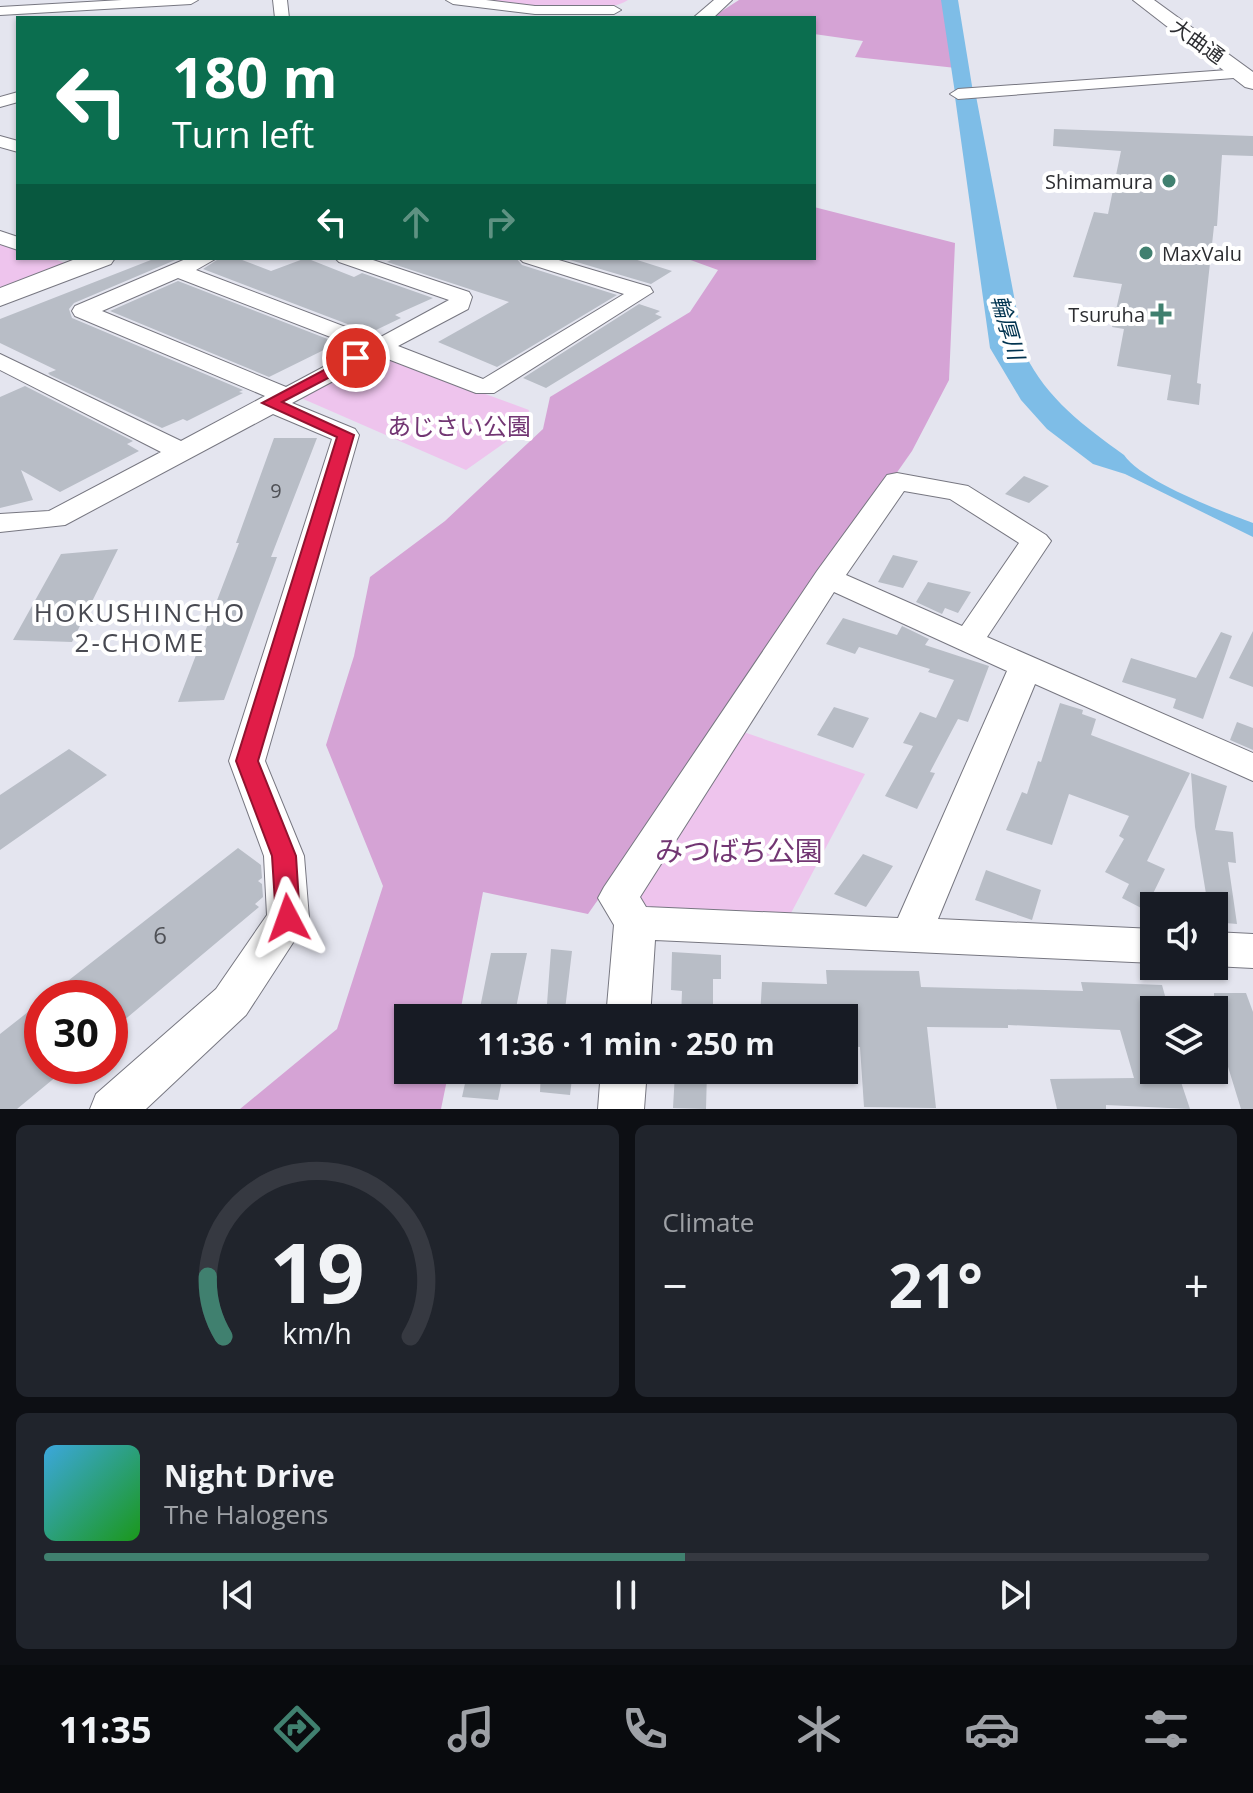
<!DOCTYPE html>
<meta charset="utf-8">
<style>
:root{--surface:#171b24;--page:#20242c;--text:#f1f3f6;--muted:#9ea1a6;--line:#363941;--accent:#40806f}
body{margin:0;font-family:"Open Sans","Noto Sans JP",sans-serif;background:var(--page);color:var(--text);height:100vh;display:flex;flex-direction:column;font-size:30px;white-space:nowrap}
*{box-sizing:border-box;margin:0}
p{font-size:26px;color:var(--muted)}
.icon{flex:none;width:44px;height:44px;fill:none;stroke:currentColor;stroke-width:2;stroke-linecap:round;stroke-linejoin:round}
.map{position:relative;height:1109px;overflow:hidden}
.panel{display:flex;flex-direction:column;gap:16px;padding:16px;background:#0d0f14;flex:1}
.panel>*{flex:none}
.banner{position:absolute;left:16px;top:16px;width:800px;height:244px;border-radius:0px;box-shadow:0 2px 6px #0004;background:#0b6e4f;color:#fff;overflow:hidden}
.tools{position:absolute;left:1140px;top:892px;display:grid;gap:16px}
.tools a{display:grid;place-items:center;width:88px;height:88px;border-radius:0px;background:var(--surface);box-shadow:0 2px 6px #0004;font-size:40px}
.speed{position:absolute;left:24px;top:980px;display:flex;gap:16px;font-size:40px;font-weight:700;text-align:center}
.speed>*{display:grid;place-content:center;width:104px;height:104px;border-radius:50%;background:var(--surface);box-shadow:0 2px 6px #0004;line-height:1}
.speed .limit{border:12px solid #d22;background:#fff;color:#111}
.pin{position:absolute;display:grid;place-items:center;width:68px;height:68px;color:#fff;margin:-34px;border:4px solid #fff;border-radius:50%;box-shadow:0 2px 8px #0007}
.me{position:absolute;width:88px;margin:-44px;rotate:356deg;stroke-linejoin:round;filter:drop-shadow(0 0 6px #0008)}
.turn{display:flex;align-items:center;gap:28px;height:168px;padding:0 24px;font-size:36px}
.turn .icon{width:104px;height:104px;stroke-width:2.5}
.turn b{display:block;font-size:56px;line-height:68px}
.lanes{display:flex;align-items:center;height:76px;padding:0 24px;background:#0003;justify-content:center;gap:40px;direction:ltr}
.lanes .off{opacity:.35}
.big{font-size:60px;font-weight:700;line-height:1.1}
.panel .tile{flex:1;display:flex;flex-direction:column;justify-content:center;gap:12px;min-width:0;padding:0 28px;border-radius:12px;background:var(--page)}
.panel .dial{align-items:center;gap:0}
.dial svg{height:208px;overflow:visible;fill:none;stroke:var(--line);stroke-width:7;stroke-linecap:round;text-anchor:middle}
.dial text{fill:var(--text);stroke:none}
.song{display:flex;align-items:center;gap:24px}
.cover{width:96px;height:96px;border-radius:12px;background:linear-gradient(135deg,hsl(200 70% 55%),hsl(120 70% 35%))}
.played{height:8px;border-radius:4px;background:linear-gradient(90deg,var(--accent) 55%,var(--line) 55%)}
.keys{display:flex;justify-content:space-around;direction:ltr}
.heat{display:flex;justify-content:space-between;align-items:center;font-size:44px;direction:ltr}
.panel .tiles{flex:1;display:grid;gap:16px;grid-template-columns:1fr 1fr}
.tile:last-child{grid-column:span 2}
.trip{position:absolute;left:394px;top:1004px;width:464px;height:80px;border-radius:0px;background:var(--surface);box-shadow:0 2px 6px #0004;font-weight:700;line-height:80px;text-align:center}
.menu{display:flex;height:128px;justify-content:space-around;align-items:center;background:#090b0e;color:var(--muted)}
.menu .icon{width:56px;height:56px}
.menu .selected{color:var(--accent)}
.menu b{font-size:36px;color:var(--text)}
.map>svg:first-child{display:block}
.green{fill:#eec4ed}
.forest{fill:#d5a3d5}
.water{fill:#7ebde7}
.building{fill:#b8bdc6}
.lines{fill:none;stroke-linecap:round;stroke-linejoin:round}
.minor-casing{stroke:#777781;stroke-width:2}
.tertiary-casing{stroke:#777781;stroke-width:2}
.secondary-casing{stroke:#777781;stroke-width:2}
.minor{fill:#fff;fill-rule:evenodd}
.tertiary{fill:#fff;fill-rule:evenodd}
.secondary{fill:#fff;fill-rule:evenodd}
.route{fill:#e11d48;stroke:#92132f;stroke-width:2}
.poi-dot{fill:#40806f;stroke:#fff;stroke-width:3}
.labels{text-anchor:middle;dominant-baseline:central;stroke-width:8;stroke-linejoin:round;paint-order:stroke}
.far-street-label{font-size:20px;fill:#2c2d31;stroke:#fff}
.far-poi-label{font-size:20px;fill:#2c2d31;stroke:#fff;text-anchor:end}
.number-label{font-size:20px;fill:#4f5156}
.far-water-label{font-size:22px;font-style:italic;fill:#00334f;stroke:#fff}
.park-label{font-size:24px;fill:#723673;stroke:#fff}
.near-number-label{font-size:24px;fill:#4f5156}
.neighbourhood-label{font-size:26px;letter-spacing:2px;fill:#484951;stroke:#fff}
.near-park-label{font-size:28px;fill:#723673;stroke:#fff}
</style>
<div class="map">
<svg width="1253" height="1109" viewBox="0 0 1253 1109">
<rect width="100%" height="100%" fill="#e4e5ef"/>
<!-- green -->
<path class="green" d="M461,0h167c-30,20 -129,3 -167,0z
M0,238l18,7v13h34l26,10 -78,30z
M381,356l148,54 -2,17 -61,43 -165,-72z
M729,727l136,47 -83,156 -147,-7 -17,-25z"/>
<!-- forest -->
<path class="forest" d="M739,0h207l10,68 -101,-11 8,-16 -49,-7v-16h-103z
M814,207l141,36 -6,137 -37,71 -324,463 -105,-22 -24,126h-51v52h41l-8,39h-201l97,-80 46,-143 -57,-141 28,-89 16,-79 75,-56 98,-92 7,-32 140,-85 28,-42 -33,-12h129z"/>
<!-- water -->
<path class="water" d="M941,0h17l15,92 -18,1z
M976,96l49,258c22,45 59,72 99,101 19,27 97,56 129,68v14l-128,-63 -32,-10 -46,-35 -26,-29 -31,-52 -35,-251z"/>
<!-- building -->
<path class="building" d="M1054,129l199,7v20l-31,-1 -5,71h-3l-17,157 4,1 -2,21 -32,-5 4,-25 -54,-9 7,-37 -12,-2 10,-43 -49,-7 21,-65 14,2 13,-63 -68,-5z
M156,258h24l-106,45 -5,6 3,9 171,72 -4,2 4,1 -56,28 -4,-2 -21,9 -112,-53 -2,-2 8,-3 -56,-27v-24z
M220,258h17l34,13 35,-13 48,19 8,-4 71,25 -38,17 6,3 -25,12 -7,-3 -6,3 -160,-61z
M395,258h121l6,7 95,30 -120,72 -59,-25 71,-40 -122,-40z
M563,258h68l41,13 -21,13z
M178,281l160,62 -69,34 -159,-66z
M639,304l21,7 -5,3 7,3 -116,71 -23,-10z
M25,386l108,55 -6,3 12,7 -79,41 -39,-22 12,30 -33,8v-111z
M274,438h43l-46,119h6l-53,143 -46,2 61,-159h-3z
M1024,476l25,10 -20,17 -24,-9z
M118,549l-46,93 -59,-2 48,-86z
M893,555l25,6 -15,27 -25,-6z
M928,582l43,10 -13,21 -13,-5 -3,6 -26,-12z
M843,618l54,17 5,-9 27,13 -4,6 64,21 -21,56 -10,-3 -28,53 5,1 -18,36 -32,-13 28,-50 -10,-3 17,-31 16,6 18,-38 -26,-8 2,-3 -71,-22 -4,7 -29,-10z
M1253,631v56l-24,-9z
M1221,632l11,4 -29,83 -30,-11 3,-9 -54,-17 9,-24 65,20z
M1060,703l23,7 -1,4 14,5 -5,16 99,38 -43,88 18,8 -20,41 -23,-12 7,-14 -24,-12 19,-33 -5,-3 10,-20 -60,-22 -17,51 -46,-15 16,-38 5,2 11,-33 3,1z
M834,707l35,11 -16,30 -36,-13z
M1237,722l16,6v22l-23,-10z
M69,749l38,26 -107,75v-55z
M1191,773l36,13 -12,44 18,2 3,31 -8,-1 9,62 -23,-2v-16h-6l-13,-79z
M238,848l23,17 1,13 -4,3 4,3 1,13 -8,7 4,3 -149,125v-34h-64z
M863,854l30,12 -27,41 -32,-13z
M986,870l55,20 -9,30 -57,-20z
M551,949l21,2 -8,67h-18z
M672,952l49,3v24h-8v39h-32l1,-27 -11,-1z
M491,953h36l-13,65h-36z
M826,970l93,1 2,16 162,4 -2,-9 81,3 7,25h-15v60h23l13,39 -84,-4v4h-49l-7,-30 84,-1 -14,-48 -112,-5v3l-81,-1 9,81 -72,-1 -4,-60 -16,-1v-28l-84,-1 2,-35 65,2z
M1214,993h32l7,19v97h-12l-20,-65h-7z
M42,1001v65h27l-52,43h-17v-75z
M468,1070h36l-6,30 -36,-3z
M541,1070h32l-3,25 -30,-3z
M707,1072l-1,37 -33,-1 2,-35z"/>
<g class="lines">
<defs>
<path id="minor" d="M122,0h76l-7,4 -191,11v-8z
M273,0h14l2,18h-14z
M446,0h40l49,6h79l7,4 -7,4h-79l-82,-10z
M1242,69l5,2v6l-289,22 -8,-5 8,-5z
M18,92v10l-18,5v-10z
M0,136l18,5v11l-18,-5z
M0,231l18,6v13l-18,-6z
M188,258h29l-21,12 181,69 72,-39 -110,-38 -4,-4h32l102,34 3,5 -4,12 -70,37 85,33 141,-85 -101,-32 -4,-4h33l98,29 3,5 -159,101h-18l-96,-37 -88,47 63,26 4,6 -94,326 39,95 5,62 -63,97 -100,94h-56l6,-15 120,-105 51,-74 -3,-59 -35,-95 103,-322 -59,-25 -208,111 -65,7v-18l49,-3 112,-59 -161,-82v-16l181,87 84,-45 -190,-80 -3,-5 3,-5zM178,278l181,70 -73,39 -184,-76z
M897,473l71,13 78,49 5,6 -64,96 266,116v28l-218,-97 -97,235 216,10v34l-499,-23 -5,78h-44l8,-93 -16,-27 6,-11 213,-316 70,-96zM904,491l46,8 69,44 -57,83 -116,-51zM834,592l173,79 -109,247 -252,-11 -6,-10z
M1214,932l39,2v34l-40,-2z
M601,1070h46l-3,39h-46z"/>
<path id="tertiary" d="M714,0h18l-19,18h-20z
M78,258h37l-4,6 -111,42v-18z"/>
<path id="secondary" d="M1133,0h21l99,72v17l-8,-2z"/>
</defs>
<!-- minor casing -->
<use href="#minor" class="minor-casing"/>
<!-- tertiary casing -->
<use href="#tertiary" class="tertiary-casing"/>
<!-- secondary casing -->
<use href="#secondary" class="secondary-casing"/>
<!-- minor -->
<use href="#minor" class="minor"/>
<!-- tertiary -->
<use href="#tertiary" class="tertiary"/>
<!-- secondary -->
<use href="#secondary" class="secondary"/>
</g>
<!-- route -->
<path class="route" d="M356,353l5,2v6l-79,41 72,33 -96,326 38,95 4,62 -3,7 -9,3 -9,-3 -3,-7 -4,-62 -36,-95 101,-324 -75,-34z"/>
<!-- markers -->
<g class="poi-dot">
<circle cx="1169" cy="181" r="8"/>
<circle cx="1146" cy="253" r="8"/>
<path d="M1157 302h8v8h8v8h-8v8h-8v-8h-8v-8h8z"/>
</g>
<g class="labels">
<!-- far-street labels -->
<g class="far-street-label">
<text transform="translate(1198 41) rotate(36)">大曲通</text>
</g>
<!-- far-poi labels -->
<g class="far-poi-label">
<text x="1153" y="181">Shimamura</text>
<text x="1162" y="253" text-anchor="start">MaxValu</text>
<text x="1145" y="314">Tsuruha</text>
</g>
<!-- number labels -->
<g class="number-label">
<text x="276" y="490">9</text>
</g>
<!-- far-water labels -->
<g class="far-water-label">
<text transform="translate(1009 327) rotate(74)">輪厚川</text>
</g>
<!-- park labels -->
<g class="park-label">
<text x="459" y="425">あじさい公園</text>
</g>
<!-- near-number labels -->
<g class="near-number-label">
<text x="160" y="934">6</text>
</g>
<!-- neighbourhood labels -->
<g class="neighbourhood-label">
<text x="140" y="612">HOKUSHINCHO<tspan x="140" dy="30">2-CHOME</tspan></text>
</g>
<!-- near-park labels -->
<g class="near-park-label">
<text x="739" y="850">みつばち公園</text>
</g>
</g>
</svg>
<div class="tools">
<a><svg class="icon" aria-label="sound" viewBox="0 0 24 24"><path d="M4 9h4l5-4v14l-5-4H4zM17 9q2 3 0 6"/></svg></a>
<a><svg class="icon" aria-label="layers" viewBox="0 0 24 24"><path d="M12 4l9 5-9 5-9-5zM3 14l9 5 9-5"/></svg></a>
</div>
<div class="speed"><div class="limit">30</div></div>
<div class="pin" style="left:356px;top:358px;background:#d93025"><svg class="icon" aria-label="arrive" viewBox="0 0 24 24"><path d="M6 21V4h12l-3 4 3 4H6"/></svg></div>
<svg class="me" style="left:288px;top:918px" viewBox="-20 -20 40 40"><path d="M0-17L14 15 0 8-14 15z" fill="#e11d48" stroke="#fff" stroke-width="4"/></svg>
<div class="trip">11:36 · 1 min · 250 m</div>
<div class="banner">
<div class="turn"><svg class="icon" aria-label="left" viewBox="0 0 24 24"><path d="M17 20v-9H6M10 6l-5 5 5 5"/></svg><div><b>180 m</b>Turn left</div></div>
<div class="lanes"><svg class="icon" aria-label="left" viewBox="0 0 24 24"><path d="M17 20v-9H6M10 6l-5 5 5 5"/></svg><svg class="icon off" aria-label="ahead" viewBox="0 0 24 24"><path d="M12 20V5M6 11l6-6 6 6"/></svg><svg class="icon off" aria-label="right" viewBox="0 0 24 24"><path d="M7 20v-9h11M14 6l5 5-5 5"/></svg></div>
</div>
</div>
<section class="panel">
<div class="tiles">
<div class="tile dial"><svg viewBox="0 0 100 80">
<path d="M14 69A42 42 0 1 1 86 69"/>
<path d="M14 69A42 42 0 0 1 8 46" stroke="#40806f"/>
<text x="50" y="56" font-size="32" font-weight="700">19</text>
<text x="50" y="72" font-size="11">km/h</text>
</svg></div>
<div class="tile"><p>Climate</p>
<div class="heat"><a>−</a><b class="big">21°</b><a>+</a></div>
</div>
<div class="tile">
<div class="song"><i class="cover"></i><div><b>Night Drive</b><p>The Halogens</p></div></div>
<div class="played"></div>
<div class="keys"><svg class="icon" aria-label="previous" viewBox="0 0 24 24"><path d="M18 5L8 12l10 7zM5 5v14"/></svg><svg class="icon" aria-label="pause" viewBox="0 0 24 24"><path d="M8 5v14M16 5v14"/></svg><svg class="icon" aria-label="next" viewBox="0 0 24 24"><path d="M6 5l10 7-10 7zM19 5v14"/></svg></div>
</div>
</div>
</section>
<nav class="menu">
<b>11:35</b>
<svg class="icon selected" aria-label="directions" viewBox="0 0 24 24"><path d="M12 3l9 9-9 9-9-9zM9 14v-3h6M13 9l2 2-2 2"/></svg>
<svg class="icon" aria-label="music" viewBox="0 0 24 24"><path d="M9 18V5l10-2v13"/><circle cx="6" cy="18" r="3"/><circle cx="16" cy="16" r="3"/></svg>
<svg class="icon" aria-label="phone" viewBox="0 0 24 24"><path d="M5 4h4l2 5-3 2q2 4 5 5l2-3 5 2v4C11 20 4 13 5 4z"/></svg>
<svg class="icon" aria-label="climate" viewBox="0 0 24 24"><path d="M12 3v18M4 7l16 10M4 17L20 7"/></svg>
<svg class="icon" aria-label="car" viewBox="0 0 24 24"><path d="M5 17H2v-5l4-1 3-4h7l3 4 3 1v5h-3M9 17h6M6 11h13"/><circle cx="7" cy="17" r="2"/><circle cx="17" cy="17" r="2"/></svg>
<svg class="icon" aria-label="filters" viewBox="0 0 24 24"><path d="M4 7h16M4 17h16"/><circle cx="9" cy="7" r="2"/><circle cx="15" cy="17" r="2"/></svg>
</nav>
